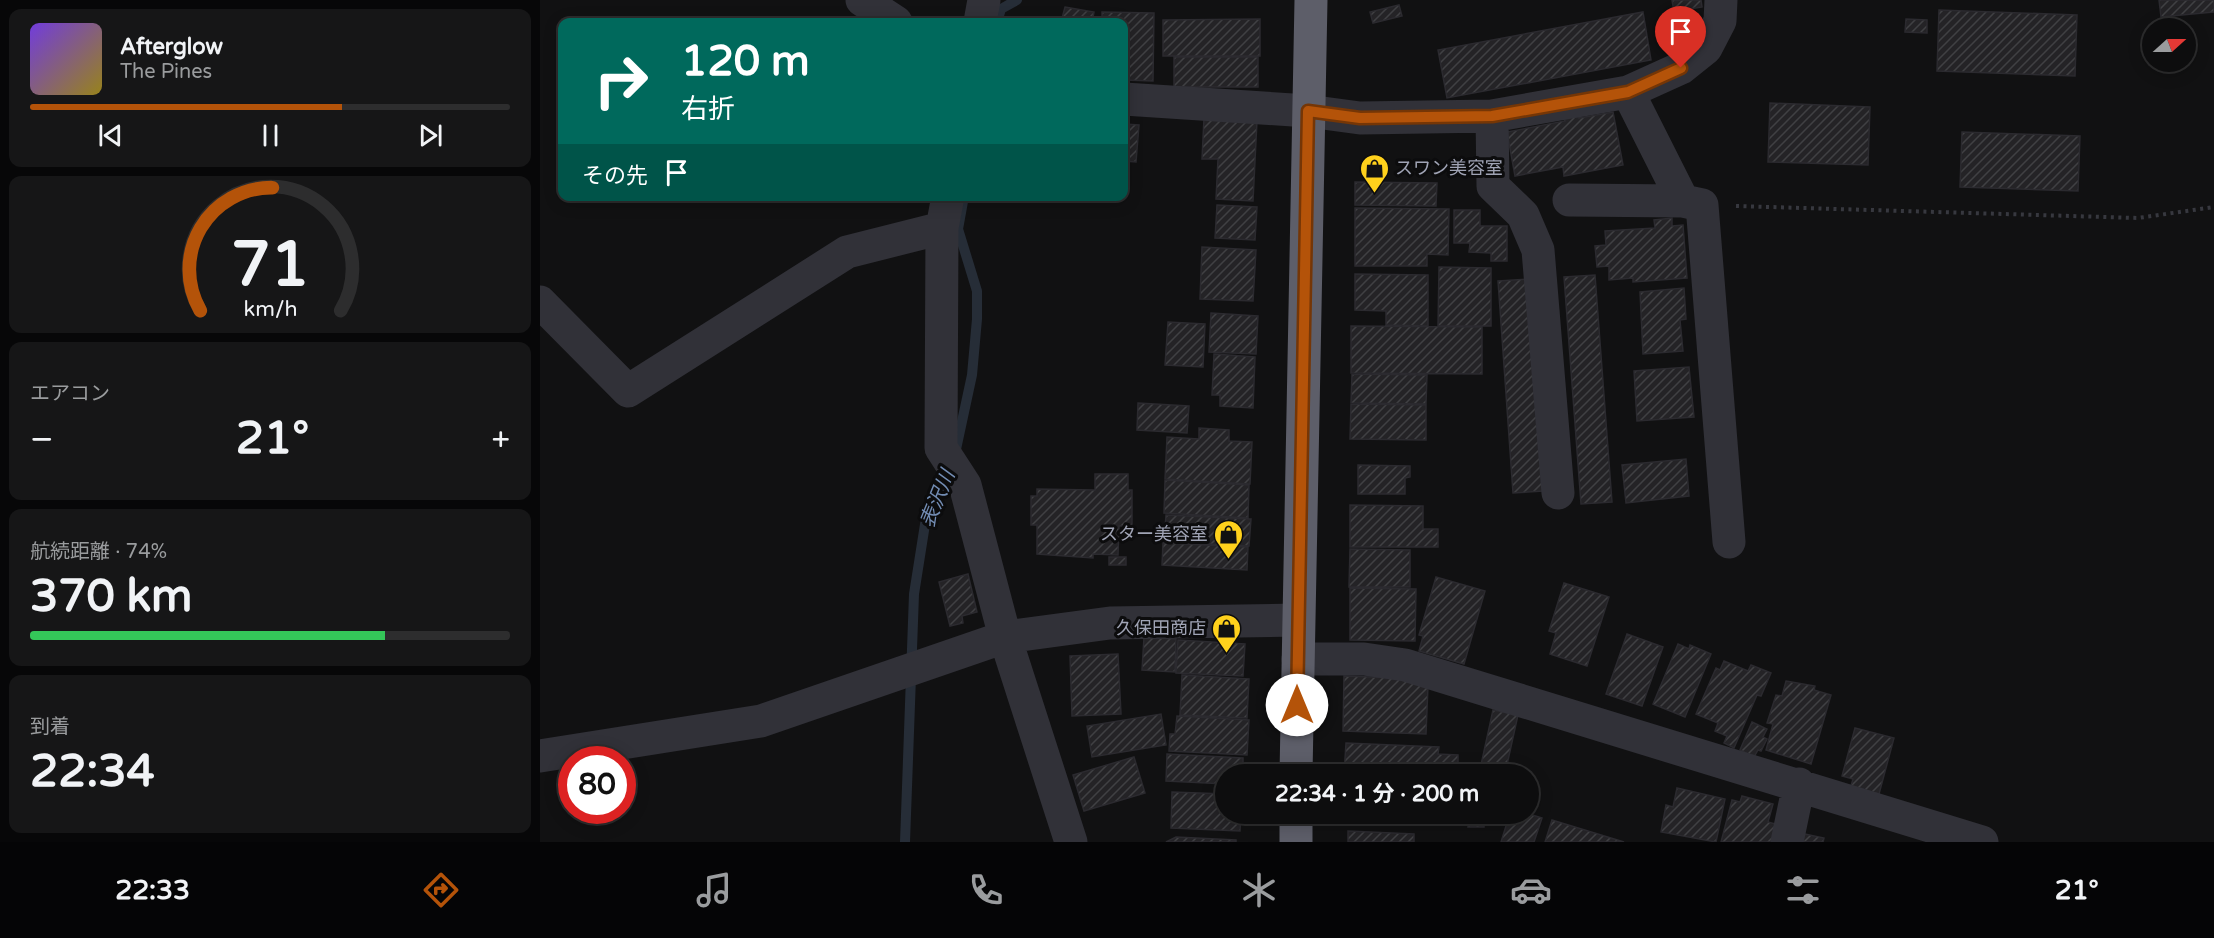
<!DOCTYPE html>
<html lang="ja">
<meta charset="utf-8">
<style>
:root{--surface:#0d0d0e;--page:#161617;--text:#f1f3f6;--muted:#9a9c9e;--line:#2d2d2e;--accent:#b45309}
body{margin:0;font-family:"Varela Round","Noto Sans JP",sans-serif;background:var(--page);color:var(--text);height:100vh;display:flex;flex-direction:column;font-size:22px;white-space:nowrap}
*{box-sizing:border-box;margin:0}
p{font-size:20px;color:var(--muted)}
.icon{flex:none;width:33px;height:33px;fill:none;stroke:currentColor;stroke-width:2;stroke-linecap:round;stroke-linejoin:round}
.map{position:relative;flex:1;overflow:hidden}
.panel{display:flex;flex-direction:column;gap:9px;padding:9px;background:#070708;width:540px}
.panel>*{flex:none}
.hud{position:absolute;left:18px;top:18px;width:570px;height:183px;border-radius:12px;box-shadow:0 3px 15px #0003,0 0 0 2px var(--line);background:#00695c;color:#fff;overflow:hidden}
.needle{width:39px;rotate:69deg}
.controls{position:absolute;left:1602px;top:18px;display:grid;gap:12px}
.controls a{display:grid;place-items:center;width:54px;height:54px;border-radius:50%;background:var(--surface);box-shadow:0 3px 15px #0003,0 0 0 2px var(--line);font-size:30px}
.speed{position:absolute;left:18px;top:746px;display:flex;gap:12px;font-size:30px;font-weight:700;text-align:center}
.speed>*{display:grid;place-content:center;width:78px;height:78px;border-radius:50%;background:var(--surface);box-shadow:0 3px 15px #0003,0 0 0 2px var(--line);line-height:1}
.speed .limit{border:9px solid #d22;background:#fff;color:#111}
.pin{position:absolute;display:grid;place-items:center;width:51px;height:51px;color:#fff;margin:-62px -26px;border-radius:50% 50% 50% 0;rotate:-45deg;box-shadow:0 0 6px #0007}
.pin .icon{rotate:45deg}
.me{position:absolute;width:66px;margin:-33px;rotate:0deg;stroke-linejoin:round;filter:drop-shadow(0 0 4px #0008)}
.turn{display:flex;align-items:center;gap:21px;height:126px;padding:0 24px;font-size:27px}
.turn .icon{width:78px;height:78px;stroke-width:2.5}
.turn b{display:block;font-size:42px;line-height:51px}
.then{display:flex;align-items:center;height:57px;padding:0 24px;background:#0003;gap:12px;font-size:22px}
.big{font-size:45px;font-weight:700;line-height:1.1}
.panel .tile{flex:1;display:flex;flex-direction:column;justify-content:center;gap:9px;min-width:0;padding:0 21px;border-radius:12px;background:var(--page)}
.panel .dial{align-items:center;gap:0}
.dial svg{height:156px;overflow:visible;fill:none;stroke:var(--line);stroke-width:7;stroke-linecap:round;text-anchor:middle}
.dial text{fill:var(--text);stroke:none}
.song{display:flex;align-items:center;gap:18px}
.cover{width:72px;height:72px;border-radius:9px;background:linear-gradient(135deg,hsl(260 70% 55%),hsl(50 70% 35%))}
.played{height:6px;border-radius:3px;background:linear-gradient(90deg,var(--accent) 65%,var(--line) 65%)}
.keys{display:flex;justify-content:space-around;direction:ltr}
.heat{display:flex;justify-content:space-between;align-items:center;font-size:33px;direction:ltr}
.charge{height:9px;border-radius:4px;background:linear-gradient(90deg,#34c759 74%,var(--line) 0)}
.trip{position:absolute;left:675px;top:764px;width:324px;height:60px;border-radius:30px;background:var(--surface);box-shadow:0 3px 15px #0003,0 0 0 2px var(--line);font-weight:700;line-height:60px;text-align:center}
.tab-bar{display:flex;height:96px;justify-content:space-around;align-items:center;background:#050506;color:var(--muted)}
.tab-bar .icon{width:42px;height:42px}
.tab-bar .selected{color:var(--accent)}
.tab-bar b{font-size:27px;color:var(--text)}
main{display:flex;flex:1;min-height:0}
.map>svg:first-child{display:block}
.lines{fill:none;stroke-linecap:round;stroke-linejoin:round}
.stream{stroke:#262d37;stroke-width:10}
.building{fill:url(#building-hatch);stroke:#2b2a2f;stroke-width:1.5}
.path{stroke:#37383f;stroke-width:4;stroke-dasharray:3 4.5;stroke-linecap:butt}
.minor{stroke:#313138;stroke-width:33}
.highway{stroke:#5d5e69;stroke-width:33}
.route-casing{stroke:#753606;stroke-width:15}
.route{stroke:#b45309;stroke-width:10}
.labels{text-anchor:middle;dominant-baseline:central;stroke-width:6;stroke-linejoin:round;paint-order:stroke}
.poi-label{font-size:18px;fill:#a0a4b5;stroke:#0c0c0d;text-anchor:end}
.water-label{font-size:20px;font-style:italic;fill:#738db4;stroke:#0c0c0d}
</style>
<main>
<section class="panel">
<div class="tile">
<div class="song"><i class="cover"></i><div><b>Afterglow</b><p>The Pines</p></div></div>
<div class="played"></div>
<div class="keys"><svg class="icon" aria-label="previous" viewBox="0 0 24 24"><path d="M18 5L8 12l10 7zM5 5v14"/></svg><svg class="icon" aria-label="pause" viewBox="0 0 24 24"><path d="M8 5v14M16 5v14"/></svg><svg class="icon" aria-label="next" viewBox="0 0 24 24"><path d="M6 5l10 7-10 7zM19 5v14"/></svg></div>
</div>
<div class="tile dial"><svg viewBox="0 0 100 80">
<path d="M14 69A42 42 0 1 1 86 69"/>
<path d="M14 69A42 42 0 0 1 51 6" stroke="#b45309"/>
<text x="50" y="56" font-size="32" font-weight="700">71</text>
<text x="50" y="72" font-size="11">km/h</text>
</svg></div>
<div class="tile"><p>エアコン</p>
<div class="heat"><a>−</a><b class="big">21°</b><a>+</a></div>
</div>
<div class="tile"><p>航続距離 · 74%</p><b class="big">370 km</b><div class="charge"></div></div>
<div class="tile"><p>到着</p><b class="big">22:34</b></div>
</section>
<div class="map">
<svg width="1674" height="842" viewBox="0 0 1674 842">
<defs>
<pattern id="building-hatch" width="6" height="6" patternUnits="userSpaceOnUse" patternTransform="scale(1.5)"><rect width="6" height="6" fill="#242326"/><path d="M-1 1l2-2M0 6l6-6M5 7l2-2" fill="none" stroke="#404043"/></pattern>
</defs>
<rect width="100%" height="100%" fill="#111112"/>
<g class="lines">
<!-- stream -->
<path class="stream" d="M457,22l4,-13 16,-9
M415,454l17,-79 5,-56v-28l-19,-62 6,-33
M365,842l9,-248 12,-76 25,-46"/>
</g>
<!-- building -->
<path class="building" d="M1132,0h29l1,7 -28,5z
M1619,0h55v12l-53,5z
M859,5l3,11 -29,7 -3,-11z
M525,7l29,5 -2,10h-31z
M1399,10l138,5 -2,61 -138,-5z
M562,12l52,1 -1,68 -29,-1v-58h-22z
M1103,12l8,48 -204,38 -9,-48z
M720,19v37h-97v-36z
M1366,19l21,1v13l-22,-1z
M634,57h84v30h-84z
M1230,103l100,4 -2,58 -100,-3z
M1073,112l10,53 -59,11 -1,-9 -48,9 -8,-44 58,-11 -1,-4 15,-3v4z
M664,118l53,3 -4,80 -37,-2 2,-40h-16z
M584,124l15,1 -3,37 -12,-1z
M1422,132l118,4 -2,55 -118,-4z
M815,182l82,1 -1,23 -81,-1z
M677,205l40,2 -2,33 -40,-2z
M815,208l94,1 -1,46 -21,-1v12h-72z
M914,210h26v16h27v35h-16v-8l-22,-1 1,-9h-16z
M1132,218v8l11,-1 4,53 -54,4v-4l-24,2v-14l-12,1 -2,-21 11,-1 -1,-14 50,-3 -1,-8z
M662,247l54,3 -3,51 -53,-2z
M899,267l52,1v58h-53z
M815,274l73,1v51l-42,-1v-14l-31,-1z
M1055,275l17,227 -31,2 -17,-227z
M988,279l15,212 -30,2 -15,-212z
M1144,288l2,31 -6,1 3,31 -40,3 -3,-62z
M671,313l47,3 -2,38 -47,-2z
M628,322l37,2 -2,43 -38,-2z
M811,326l131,1v47l-131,-1z
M674,354l41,3 -2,51 -33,-2v-11h-8z
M1149,367l5,50 -57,4 -3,-50z
M812,374l75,1 -1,29 -75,-1z
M598,403l51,3 -2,27 -50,-3z
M811,404l75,1v35l-76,-1z
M659,428l30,2v11l23,1 -2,42 -85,-5 2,-42 32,2z
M1146,459l3,37 -63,7 -4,-38z
M818,465l52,1v11l-5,1v16h-47z
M555,474h33v16h4v36h-13l-1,29 -25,-1v4l-56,-4v-29h-6v-29h6v-7l58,1z
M625,480l84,5 -1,33 -84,-5z
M810,505l73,1v23h15v18h-88z
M626,515l85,4 -2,27 -85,-4z
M623,543l85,4 -1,23 -85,-5z
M810,549l60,1v37h-61z
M569,557h17v8h-17z
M428,574l9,38 -15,4 1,7 -13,3 -11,-44z
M896,577l49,14 -21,73 -45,-13 4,-15 -4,-1z
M1024,583l45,14 -22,69 -37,-12 6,-21 -7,-2z
M810,588l66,1 -1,52 -65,-1z
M1087,634l36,13 -21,59 -36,-12z
M604,637l32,2 -1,33 -33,-2z
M638,640l67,4 -2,32 -67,-3z
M1138,644l11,5 1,-4 21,9 -26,63 -32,-13z
M578,654l3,60 -49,2 -2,-60z
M1184,661l24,10 3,-6 20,8 -10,23 -4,-1 -23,53 -10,-5 3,-7 -12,-5 3,-8 -22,-9 20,-46 4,2z
M642,675l67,4 -2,39 -67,-3z
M804,676l55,2 29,8 -2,48 -83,-3z
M1246,681l29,5 -1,4 17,5 -20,69 -45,-14 7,-26 -6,-1 9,-28 6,1z
M953,710l25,5 -13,59h-26z
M621,714l5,31 -74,12 -5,-31z
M637,716l72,4 -2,35 -78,-4 1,-17h5z
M1212,722l15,7 -4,8 4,2 -6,12 -3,-1 -4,7 -14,-7z
M1315,728l39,10 -15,56 -28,-8 2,-7 -11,-3z
M806,743l93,4 -1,7 20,1v19h-114z
M627,754l76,4v16h-17v10l-60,-3z
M594,757l11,36 -61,18 -11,-36z
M1137,788l48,11 -9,43 -55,-10 5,-27 7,2z
M632,792l54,2v19h15l-1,18 -69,-3z
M1202,796l31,8 -5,18 11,3 -4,17h-54l11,-42 8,2z
M929,813h15v14h-16z
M970,813h16l16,5 -8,24h-33z
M1012,820l72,22h-79z
M808,831l66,3v8h-66z
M1260,833l24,5 -1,4h-25z
M636,837l60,3v2h-70z"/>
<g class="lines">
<!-- path -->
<path class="path" d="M1196,206l402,12 76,-11"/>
<!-- minor -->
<path class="minor" d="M322,0l34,22
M440,22l4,-22
M1088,92l55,109 19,4 27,337
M584,99l184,12 52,7 132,-2 136,-24 53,-24 25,-20 14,-27 1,-21
M952,116l1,70 30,29 15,35 20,243
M408,196l-6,32 -1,220 24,37 40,152 66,205
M1029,200l114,1
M0,302l88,89 219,-139 95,-24
M758,659h66l41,6 577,177
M0,756l221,-35 244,-84 105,-14 188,-3
M1247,842l12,-58"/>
<!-- highway -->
<path class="highway" d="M756,774l15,-774
M756,842v-29"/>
</g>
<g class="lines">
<defs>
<path id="route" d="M757,705l11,-594 52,7 132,-2 136,-24 53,-24"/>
</defs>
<!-- route casing -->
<use href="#route" class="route-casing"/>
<!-- route -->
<use href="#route" class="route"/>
</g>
<!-- icons -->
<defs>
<symbol id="shop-pin" viewBox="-11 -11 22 30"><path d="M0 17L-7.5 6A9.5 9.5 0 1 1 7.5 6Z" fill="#ffd11c" stroke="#0c0c0d"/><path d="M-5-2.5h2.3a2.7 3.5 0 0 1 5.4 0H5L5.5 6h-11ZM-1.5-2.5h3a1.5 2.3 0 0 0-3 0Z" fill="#111"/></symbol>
</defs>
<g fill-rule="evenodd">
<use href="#shop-pin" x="818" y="152" width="33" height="45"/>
<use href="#shop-pin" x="672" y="518" width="33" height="45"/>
<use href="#shop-pin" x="670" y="612" width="33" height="45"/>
</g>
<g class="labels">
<!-- poi labels -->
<g class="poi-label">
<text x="855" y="168" text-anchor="start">スワン美容室</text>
<text x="668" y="534">スター美容室</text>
<text x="666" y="628">久保田商店</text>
</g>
<!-- water labels -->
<g class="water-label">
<text transform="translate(398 499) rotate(-68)">表沢川</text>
</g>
</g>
</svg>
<div class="controls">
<a><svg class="needle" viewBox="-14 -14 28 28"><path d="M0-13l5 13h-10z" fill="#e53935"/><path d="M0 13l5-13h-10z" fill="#9a9c9e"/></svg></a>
</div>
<div class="speed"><div class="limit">80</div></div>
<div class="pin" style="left:1141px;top:68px;background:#d93025"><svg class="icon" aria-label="arrive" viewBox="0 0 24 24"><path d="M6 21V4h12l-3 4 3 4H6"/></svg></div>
<svg class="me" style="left:757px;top:705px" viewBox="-20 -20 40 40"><circle r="19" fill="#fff"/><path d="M0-13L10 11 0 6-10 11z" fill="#b45309"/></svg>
<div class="trip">22:34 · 1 分 · 200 m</div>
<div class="hud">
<div class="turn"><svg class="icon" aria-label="right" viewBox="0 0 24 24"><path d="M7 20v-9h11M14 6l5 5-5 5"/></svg><div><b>120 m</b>右折</div></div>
<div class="then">その先<svg class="icon" aria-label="arrive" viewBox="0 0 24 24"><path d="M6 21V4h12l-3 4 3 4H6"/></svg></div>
</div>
</div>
</main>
<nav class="tab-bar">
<b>22:33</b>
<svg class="icon selected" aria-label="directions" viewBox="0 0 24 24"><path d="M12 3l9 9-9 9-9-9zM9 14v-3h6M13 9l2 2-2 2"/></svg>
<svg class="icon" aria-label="music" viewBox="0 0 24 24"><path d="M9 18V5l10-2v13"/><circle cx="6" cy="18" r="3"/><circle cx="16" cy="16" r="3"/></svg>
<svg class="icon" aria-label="phone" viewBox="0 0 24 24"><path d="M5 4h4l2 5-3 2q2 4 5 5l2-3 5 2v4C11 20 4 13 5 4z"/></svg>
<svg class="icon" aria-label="climate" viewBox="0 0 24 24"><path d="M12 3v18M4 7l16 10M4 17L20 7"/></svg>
<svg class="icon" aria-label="car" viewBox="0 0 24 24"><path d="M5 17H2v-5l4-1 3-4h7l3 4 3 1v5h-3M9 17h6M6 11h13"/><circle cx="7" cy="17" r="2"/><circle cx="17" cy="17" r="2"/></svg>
<svg class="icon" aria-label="filters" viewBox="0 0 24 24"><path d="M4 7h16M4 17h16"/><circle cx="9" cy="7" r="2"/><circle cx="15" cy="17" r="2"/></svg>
<b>21°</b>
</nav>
